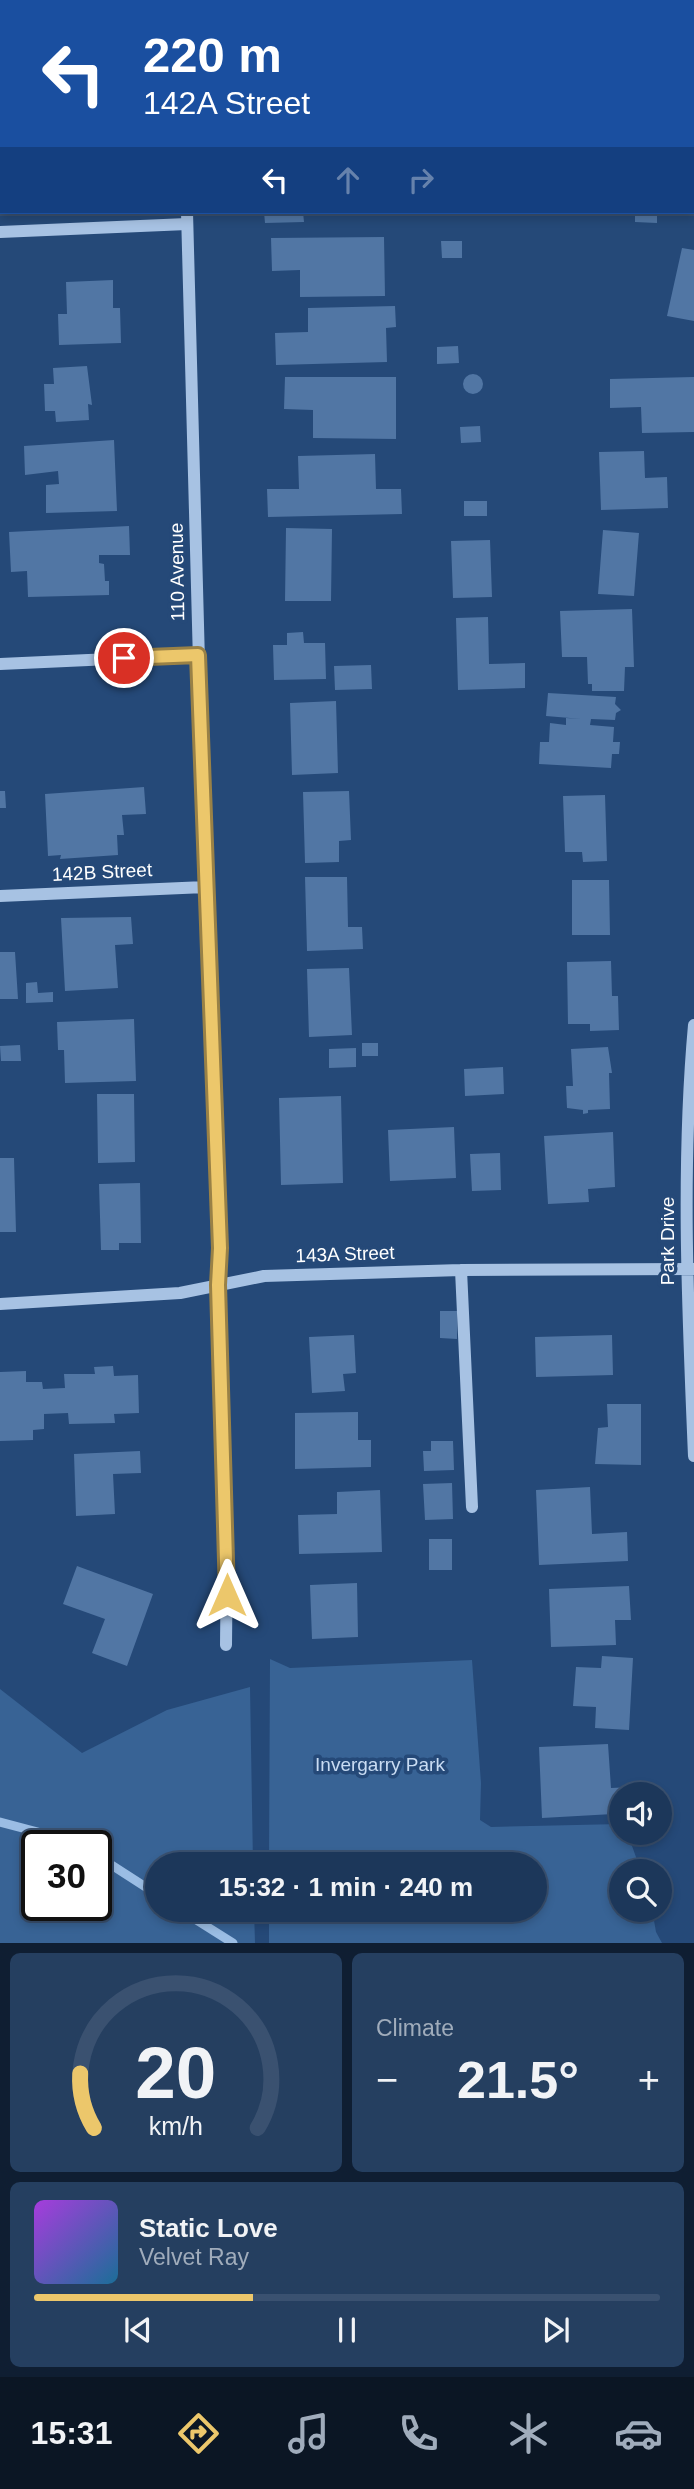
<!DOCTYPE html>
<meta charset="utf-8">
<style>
:root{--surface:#1c375a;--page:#253f60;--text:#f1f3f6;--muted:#a0acbb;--line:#3a5170;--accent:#ecc76b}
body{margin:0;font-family:Arial,sans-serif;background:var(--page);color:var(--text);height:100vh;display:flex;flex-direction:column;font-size:26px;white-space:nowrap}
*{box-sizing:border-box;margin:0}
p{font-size:23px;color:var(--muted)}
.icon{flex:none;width:38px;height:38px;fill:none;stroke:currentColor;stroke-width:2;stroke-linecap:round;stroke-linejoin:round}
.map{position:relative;height:1943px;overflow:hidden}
.panel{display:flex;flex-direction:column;gap:10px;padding:10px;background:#0f1e32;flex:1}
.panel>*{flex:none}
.hud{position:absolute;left:0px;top:0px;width:695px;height:214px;box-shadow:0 4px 10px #0003,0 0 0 2px var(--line);background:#1a4fa0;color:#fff;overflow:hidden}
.buttons{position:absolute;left:609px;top:1782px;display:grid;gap:14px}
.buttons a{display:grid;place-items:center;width:63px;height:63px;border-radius:50%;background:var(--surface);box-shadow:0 4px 10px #0003,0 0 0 2px var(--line);font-size:35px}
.speed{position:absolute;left:21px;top:1830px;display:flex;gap:14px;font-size:35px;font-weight:700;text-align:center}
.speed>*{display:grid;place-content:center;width:91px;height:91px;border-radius:50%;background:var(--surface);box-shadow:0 4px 10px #0003,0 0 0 2px var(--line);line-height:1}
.speed .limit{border:4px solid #111;border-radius:10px;background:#fff;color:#111}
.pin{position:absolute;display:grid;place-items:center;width:60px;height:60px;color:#fff;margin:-30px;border:4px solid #fff;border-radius:50%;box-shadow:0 2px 7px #0007}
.me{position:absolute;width:77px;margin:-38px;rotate:0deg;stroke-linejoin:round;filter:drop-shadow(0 0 5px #0008)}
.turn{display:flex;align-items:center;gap:24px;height:147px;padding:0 28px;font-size:32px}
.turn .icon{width:91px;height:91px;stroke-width:2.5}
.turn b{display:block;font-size:49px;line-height:60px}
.lanes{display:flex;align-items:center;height:66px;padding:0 28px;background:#0003;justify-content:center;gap:35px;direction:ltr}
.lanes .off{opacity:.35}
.big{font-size:52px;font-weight:700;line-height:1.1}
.panel .widget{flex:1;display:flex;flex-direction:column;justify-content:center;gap:10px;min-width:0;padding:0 24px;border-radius:10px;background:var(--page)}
.panel .dial{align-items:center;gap:0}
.dial svg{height:182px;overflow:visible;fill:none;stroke:var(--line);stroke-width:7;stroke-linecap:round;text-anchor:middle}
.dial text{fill:var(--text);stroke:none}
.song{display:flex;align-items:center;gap:21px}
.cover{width:84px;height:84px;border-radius:10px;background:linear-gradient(135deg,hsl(280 70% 55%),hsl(200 70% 35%))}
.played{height:7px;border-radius:4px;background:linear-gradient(90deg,var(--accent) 35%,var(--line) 35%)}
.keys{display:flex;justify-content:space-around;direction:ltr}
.heat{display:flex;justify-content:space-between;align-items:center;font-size:38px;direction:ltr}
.panel .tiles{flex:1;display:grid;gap:10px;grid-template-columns:1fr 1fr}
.widget:last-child{grid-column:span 2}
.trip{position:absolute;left:145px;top:1852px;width:402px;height:70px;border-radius:35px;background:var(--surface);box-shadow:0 4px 10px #0003,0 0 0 2px var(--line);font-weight:700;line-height:70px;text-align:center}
.dock{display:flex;height:112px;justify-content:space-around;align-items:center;background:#0b1624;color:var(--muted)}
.dock .icon{width:49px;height:49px}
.dock .selected{color:var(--accent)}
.dock b{font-size:32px;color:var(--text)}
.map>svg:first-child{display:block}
.green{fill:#386395;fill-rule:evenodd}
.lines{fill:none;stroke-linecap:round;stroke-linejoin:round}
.stream{stroke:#9bbde4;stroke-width:9}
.building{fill:#5176a4}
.minor{stroke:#a7c2e3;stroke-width:12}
.route-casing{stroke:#998146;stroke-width:18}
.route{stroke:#ecc76b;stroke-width:12}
.labels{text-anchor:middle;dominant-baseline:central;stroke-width:7;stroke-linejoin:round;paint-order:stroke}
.street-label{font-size:19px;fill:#fff;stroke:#254978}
.park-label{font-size:19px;fill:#c9dcf3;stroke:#254978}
</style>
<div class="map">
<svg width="694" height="1943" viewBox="0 0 694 1943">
<rect width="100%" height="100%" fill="#254978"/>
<!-- green -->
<path class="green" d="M270,1659l20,9 182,-8 9,123 -1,37 11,7 130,-3v8h6l14,39h-20v38h31l4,23 6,11h-393v-34h267v-45h-267z
M250,1687l3,177h-95v45h96l1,34h-255v-254l82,64 85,-43zM37,1846h59v60h-59z"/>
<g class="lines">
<!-- stream -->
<path class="stream" d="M0,1822l49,13 26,11
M96,1855l62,40
M179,1909l54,34"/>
</g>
<!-- building -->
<path class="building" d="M264,212h39l1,10 -39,1z
M635,212h22v11l-22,-1z
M384,237l1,59 -85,1v-27l-28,1 -1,-33z
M441,241h21v17h-20z
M682,248l12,2v71l-27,-5z
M113,280v28h7l1,35 -62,2 -1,-31h9l-1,-32z
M395,306l1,21 -10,1 1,34 -111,3 -1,-32 33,-1v-24z
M458,346l1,17 -22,1v-17z
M87,366l5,39 -4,-1 1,16 -33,2 -1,-11h-10l-1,-27h10l-1,-16z
M463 384a10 10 0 1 1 20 0a10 10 0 1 1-20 0Z
M285,377h111v62l-83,-1v-28l-29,-1z
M694,377v55l-52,1 -1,-26 -31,1v-29z
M480,426l1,16 -20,1 -1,-16z
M114,440l3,71 -71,2v-28l13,-1 -1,-13 -33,4 -1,-29z
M644,451l1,27 22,-1 1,31 -67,2 -2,-58z
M375,454l1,35h25l1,25 -134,3 -1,-28h32l-1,-33z
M464,501h23v15h-23z
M129,526l1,29h-31v8l5,1 1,17h4v14l-81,2 -1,-26 -16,1 -2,-40z
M286,528l46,1 -1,72h-46z
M603,530l36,3 -5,63 -36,-2z
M490,540l2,57 -39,1 -2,-57z
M632,609l2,58h-9l-1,24h-32v-7h-4l-1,-27h-25l-2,-46z
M488,617l1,47 36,-1v25l-67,2 -2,-72z
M303,632l1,11h21l1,36 -52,1 -1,-35h14v-12z
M371,665l1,24 -37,1 -1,-24z
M548,693l68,4 -1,7 6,6 -5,3 -1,7 -24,-1 -1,6 24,2 -1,15h7l-1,12h-7l-1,14 -72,-4 1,-22h9l1,-19 16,2v-7l16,1 -36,-3z
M336,701l2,72 -46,2 -2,-72z
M144,787l2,27 -24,1 2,20h-7l1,20 -58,4 1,-4 -13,1 -3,-62z
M0,791h5l1,17h-6z
M349,791l2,49 -12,1v21l-34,1 -2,-71z
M605,795l2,66 -24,1 -1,-10h-17l-2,-56z
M305,877h42l1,50h14l1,22 -56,2z
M572,880h37l1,55h-38z
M131,917l2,27 -18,1 3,43 -53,3 -4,-73z
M0,952h15l3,47h-18z
M611,961l1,35h6l1,34 -29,1v-7h-22l-1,-62z
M349,968l3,67 -43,2 -2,-68z
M37,982l1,11 15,-1v10l-27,1v-20z
M134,1019l2,62 -71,2 -1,-33h-6l-1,-28z
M362,1043h16v13h-16z
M20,1045l1,16h-20l-1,-15z
M608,1047l4,26h-3l1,36 -22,1v3l-5,1v-4l-16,-2 -1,-22h7l-2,-37z
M356,1048v19l-27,1v-19z
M503,1067l1,27 -39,2 -1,-27z
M97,1094h37l1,68 -37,1z
M341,1096l2,87 -62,2 -2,-87z
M454,1127l2,51 -66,3 -2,-51z
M613,1132l2,55 -27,2 1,13 -41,2 -4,-68z
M500,1153l1,37 -29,1 -2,-37z
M0,1158h14l2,74h-16z
M140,1183l1,60h-22v7h-18l-2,-66z
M440,1311h17v28l-17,-1z
M354,1335l2,38 -13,1 2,17 -33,2 -3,-56z
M612,1335l1,40 -77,2 -1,-40z
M113,1366l1,10 24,-1 1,38 -25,1 1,9 -46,1 -1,-11 -24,1v15l-11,1v10l-33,1v-69l26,-1v11h16l1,7 22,-1 -1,-14h31l-1,-7z
M607,1404h34v61l-46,-1 3,-36 10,-1z
M358,1412v28h13v27l-76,2v-56z
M431,1441h22l1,29 -30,1 -1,-20h8z
M140,1451l1,22 -28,1 2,40 -39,2 -2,-62z
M452,1483l1,36 -28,1 -2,-36z
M590,1487l2,47 35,-2 1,29 -89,4 -3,-75z
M380,1490l2,62 -83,2 -1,-39 39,-1v-22z
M429,1539h23v31h-23z
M77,1566l76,28 -26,72 -35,-13 13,-34 -42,-15z
M357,1583l1,54 -46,2 -2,-54z
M629,1586l2,34h-16l1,25 -65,2 -2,-58z
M602,1656l31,2 -4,72 -34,-2 1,-21 -23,-1 3,-39 25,1z
M608,1744l3,44 21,-1 1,7h-12v25h-8v-5l-71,4 -3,-71z"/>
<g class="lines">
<!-- minor -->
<path class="minor" d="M184,0v2
M187,212l18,675 15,361 -2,37 9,259 -1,101
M0,232l187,-8
M0,664l199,-9
M0,896l205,-9
M694,1025c-13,144 -6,287 0,431
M461,1270l11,237
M0,1304l180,-11 84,-17 197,-6 233,-1"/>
</g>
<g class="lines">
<defs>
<path id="route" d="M124,658l74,-3 22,593 -2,37 9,310"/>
</defs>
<!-- route casing -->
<use href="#route" class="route-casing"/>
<!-- route -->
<use href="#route" class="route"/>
</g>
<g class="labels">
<!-- street labels -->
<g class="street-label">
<text transform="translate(177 572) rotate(-91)">110 Avenue</text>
<text transform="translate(102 872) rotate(-3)">142B Street</text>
<text transform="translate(667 1241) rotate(-90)">Park Drive</text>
<text transform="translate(345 1254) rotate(-2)">143A Street</text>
</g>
<!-- park labels -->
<g class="park-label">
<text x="380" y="1764">Invergarry Park</text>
</g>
</g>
</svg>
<div class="buttons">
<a><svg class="icon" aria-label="sound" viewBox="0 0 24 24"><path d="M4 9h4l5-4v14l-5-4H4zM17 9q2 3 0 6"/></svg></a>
<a><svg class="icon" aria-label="search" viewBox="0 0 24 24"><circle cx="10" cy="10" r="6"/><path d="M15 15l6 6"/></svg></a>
</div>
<div class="speed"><div class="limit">30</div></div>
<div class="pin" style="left:124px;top:658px;background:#d93025"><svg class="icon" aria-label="arrive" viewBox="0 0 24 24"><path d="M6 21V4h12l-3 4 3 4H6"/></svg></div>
<svg class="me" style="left:227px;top:1595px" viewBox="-20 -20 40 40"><path d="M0-17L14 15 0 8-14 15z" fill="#ecc76b" stroke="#fff" stroke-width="4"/></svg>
<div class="trip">15:32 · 1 min · 240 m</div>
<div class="hud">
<div class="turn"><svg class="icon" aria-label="left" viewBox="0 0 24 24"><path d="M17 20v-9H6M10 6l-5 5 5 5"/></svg><div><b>220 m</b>142A Street</div></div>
<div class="lanes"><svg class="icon" aria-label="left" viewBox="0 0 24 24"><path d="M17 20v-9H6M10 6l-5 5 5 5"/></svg><svg class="icon off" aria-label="ahead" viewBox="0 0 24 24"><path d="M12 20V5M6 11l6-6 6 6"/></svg><svg class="icon off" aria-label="right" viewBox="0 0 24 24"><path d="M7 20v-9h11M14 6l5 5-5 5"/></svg></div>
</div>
</div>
<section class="panel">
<div class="tiles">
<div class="widget dial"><svg viewBox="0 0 100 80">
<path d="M14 69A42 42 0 1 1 86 69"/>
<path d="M14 69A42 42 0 0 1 8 45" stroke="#ecc76b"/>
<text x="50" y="56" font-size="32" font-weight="700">20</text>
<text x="50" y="72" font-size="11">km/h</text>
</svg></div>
<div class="widget"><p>Climate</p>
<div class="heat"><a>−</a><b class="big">21.5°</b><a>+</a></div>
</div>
<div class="widget">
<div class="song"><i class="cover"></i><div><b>Static Love</b><p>Velvet Ray</p></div></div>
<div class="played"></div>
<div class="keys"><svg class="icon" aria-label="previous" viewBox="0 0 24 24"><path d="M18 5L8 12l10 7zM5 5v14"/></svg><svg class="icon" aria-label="pause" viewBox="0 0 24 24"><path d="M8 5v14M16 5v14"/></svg><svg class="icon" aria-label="next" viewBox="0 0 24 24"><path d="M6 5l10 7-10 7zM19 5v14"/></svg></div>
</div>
</div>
</section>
<nav class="dock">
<b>15:31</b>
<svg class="icon selected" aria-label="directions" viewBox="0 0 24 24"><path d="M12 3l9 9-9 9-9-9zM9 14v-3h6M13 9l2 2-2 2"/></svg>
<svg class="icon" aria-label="music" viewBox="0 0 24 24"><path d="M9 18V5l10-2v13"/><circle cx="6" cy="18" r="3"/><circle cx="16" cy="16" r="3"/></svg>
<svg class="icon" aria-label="phone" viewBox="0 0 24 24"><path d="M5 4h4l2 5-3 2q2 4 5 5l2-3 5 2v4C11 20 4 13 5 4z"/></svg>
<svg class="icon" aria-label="climate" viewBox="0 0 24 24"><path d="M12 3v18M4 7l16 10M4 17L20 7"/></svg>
<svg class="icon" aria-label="car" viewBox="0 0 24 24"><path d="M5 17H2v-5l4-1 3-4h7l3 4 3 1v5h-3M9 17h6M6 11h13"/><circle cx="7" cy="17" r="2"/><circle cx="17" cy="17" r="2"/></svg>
</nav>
